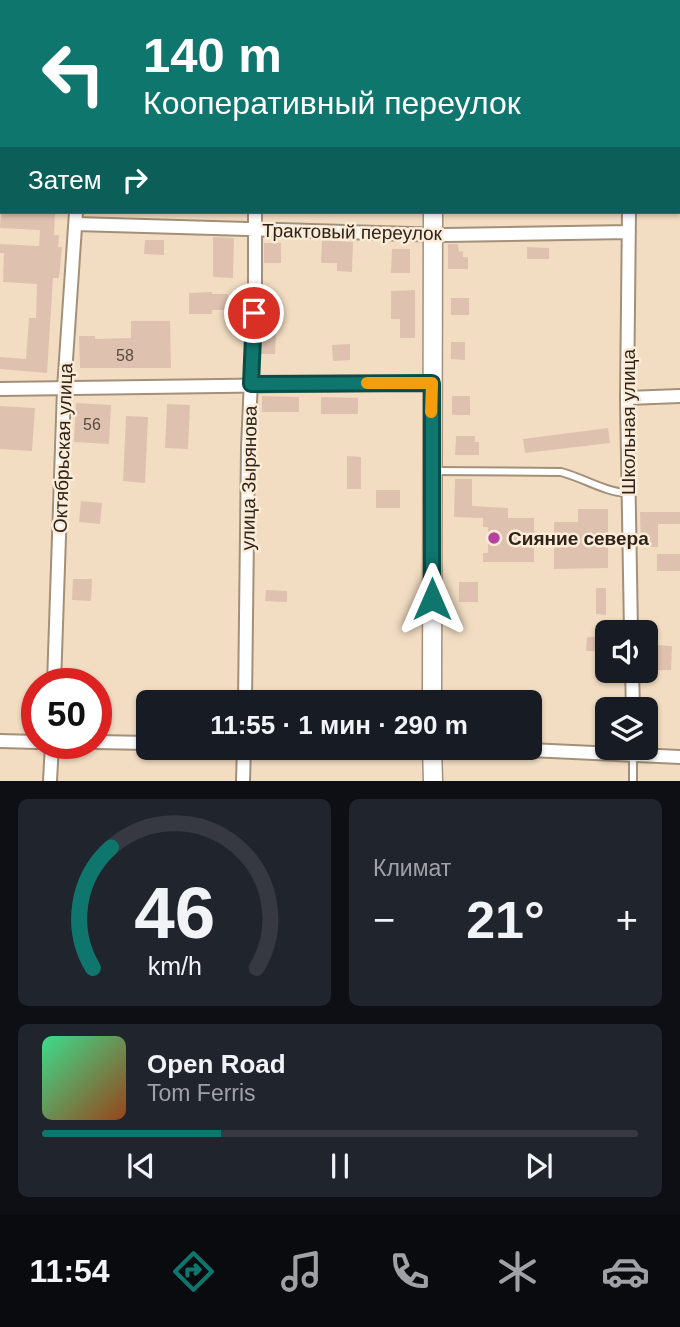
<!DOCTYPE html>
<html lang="ru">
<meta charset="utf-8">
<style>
:root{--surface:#171b24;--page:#20242c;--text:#f1f3f6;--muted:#9ea1a6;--line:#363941;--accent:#0f766e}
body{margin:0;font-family:Arial,sans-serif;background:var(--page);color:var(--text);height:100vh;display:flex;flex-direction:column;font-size:26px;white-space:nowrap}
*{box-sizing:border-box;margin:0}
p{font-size:23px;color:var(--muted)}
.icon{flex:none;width:38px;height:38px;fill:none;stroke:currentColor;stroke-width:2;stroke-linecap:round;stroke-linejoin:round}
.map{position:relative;height:781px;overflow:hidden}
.details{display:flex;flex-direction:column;gap:18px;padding:18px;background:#0d0f14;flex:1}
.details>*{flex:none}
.hud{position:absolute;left:0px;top:0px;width:681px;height:214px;box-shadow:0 2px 5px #0004;background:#0f766e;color:#fff;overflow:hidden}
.tools{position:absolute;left:595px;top:620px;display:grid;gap:14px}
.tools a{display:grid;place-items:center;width:63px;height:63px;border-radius:10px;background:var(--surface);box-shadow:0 2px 5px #0004;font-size:35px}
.speed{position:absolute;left:21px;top:668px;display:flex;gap:14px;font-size:35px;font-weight:700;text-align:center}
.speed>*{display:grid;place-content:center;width:91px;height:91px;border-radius:50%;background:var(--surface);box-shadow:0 2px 5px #0004;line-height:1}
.speed .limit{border:10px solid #d22;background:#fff;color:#111}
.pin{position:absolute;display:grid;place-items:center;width:60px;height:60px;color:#fff;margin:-30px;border:4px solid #fff;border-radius:50%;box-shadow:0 2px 7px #0007}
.me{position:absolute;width:77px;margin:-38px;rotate:0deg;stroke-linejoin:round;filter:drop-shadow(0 0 5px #0008)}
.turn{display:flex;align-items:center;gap:24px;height:147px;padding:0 28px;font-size:32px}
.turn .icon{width:91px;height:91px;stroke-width:2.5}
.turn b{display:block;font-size:49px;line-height:60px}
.then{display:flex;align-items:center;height:66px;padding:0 28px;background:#0003;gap:14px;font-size:26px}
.big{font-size:52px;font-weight:600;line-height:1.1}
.details .tile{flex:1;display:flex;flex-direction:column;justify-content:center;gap:10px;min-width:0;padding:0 24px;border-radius:10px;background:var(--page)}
.details .dial{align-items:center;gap:0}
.dial svg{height:182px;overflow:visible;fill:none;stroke:var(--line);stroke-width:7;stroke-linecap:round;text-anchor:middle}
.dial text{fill:var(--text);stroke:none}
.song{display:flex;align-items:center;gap:21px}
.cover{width:84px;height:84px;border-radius:10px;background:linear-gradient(135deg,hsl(150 70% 55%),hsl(20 70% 35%))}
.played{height:7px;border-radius:4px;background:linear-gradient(90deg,var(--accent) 30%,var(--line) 30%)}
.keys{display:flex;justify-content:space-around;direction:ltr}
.heat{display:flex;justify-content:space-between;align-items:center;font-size:38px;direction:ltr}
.details .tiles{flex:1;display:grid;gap:18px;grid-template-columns:1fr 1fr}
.tile:last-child{grid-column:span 2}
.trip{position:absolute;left:136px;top:690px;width:406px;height:70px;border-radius:10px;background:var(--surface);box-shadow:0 2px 5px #0004;font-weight:600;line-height:70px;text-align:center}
.tabs{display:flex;height:112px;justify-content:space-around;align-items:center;background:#090b0e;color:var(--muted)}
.tabs .icon{width:49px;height:49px}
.tabs .selected{color:var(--accent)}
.tabs b{font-size:32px;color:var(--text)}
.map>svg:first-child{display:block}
.building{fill:#dfc1af}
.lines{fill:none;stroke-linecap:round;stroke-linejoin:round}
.service-casing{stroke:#a49078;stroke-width:10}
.minor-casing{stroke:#a49078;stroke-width:16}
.secondary-casing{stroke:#a49078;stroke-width:21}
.service{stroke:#fff;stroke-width:6}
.minor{stroke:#fff;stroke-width:12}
.secondary{stroke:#fff;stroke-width:18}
.route-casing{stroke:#0a4d48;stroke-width:18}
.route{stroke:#0f766e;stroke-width:12}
.slow{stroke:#f59e0b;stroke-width:12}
.poi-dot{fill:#b4439f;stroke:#fcebd6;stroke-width:2.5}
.labels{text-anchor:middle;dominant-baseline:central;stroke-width:5;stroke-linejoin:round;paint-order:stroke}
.number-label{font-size:16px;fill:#594b40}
.street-label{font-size:19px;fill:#2c241b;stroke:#fcebd6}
.poi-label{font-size:19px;font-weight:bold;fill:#2c241b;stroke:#fcebd6;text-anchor:start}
</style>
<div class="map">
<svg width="680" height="781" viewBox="0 0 680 781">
<rect width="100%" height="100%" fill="#f2ddc3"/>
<!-- building -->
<path class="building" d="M40,212h15l-1,23h5l-1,12h4l-3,31h-6l-6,95 -47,-4v-12l26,2 3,-41h7l1,-34 -34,-2 1,-29h-4v-9l39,2 1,-16 -40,-2 1,-15 39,1z
M213,237l21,1 -1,40 -20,-1z
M145,240h19v15l-20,-1z
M322,240l31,2 -1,30 -15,-1v-8h-16z
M264,243h17v20h-17z
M448,244h10l1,8 4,-1v6h5v12h-20z
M527,247l22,1v11h-22z
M392,249h18v24h-19z
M415,290v48h-15v-19h-9v-28z
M212,292v2h16v16h-16v4h-23v-21z
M451,298h18v17h-18z
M131,321h39l1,47h-91l-1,-32h16v3l36,-1z
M262,332h14l-1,22h-14z
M451,342h14v18l-14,-1z
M350,344v16l-17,1 -1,-16z
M262,396l37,1v15h-37z
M452,396h18v19h-18z
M321,397l37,1v16h-37z
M76,403l35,2 -2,39 -35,-2z
M167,404l23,1 -2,44 -23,-1z
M0,406l35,2 -3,43 -32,-2z
M126,416l22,1 -3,66 -22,-2z
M608,428l2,15 -85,10 -2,-14z
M456,436h19v6h4v13h-24z
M347,456l14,1v32h-14z
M455,479h17v27l36,2v10h26v44h-51v-9h5v-26h-5v-9l-29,-1z
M376,490h24v18h-24z
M81,501l21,2 -2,21 -21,-2z
M578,509h30v59l-54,1v-47h24z
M640,512h40v12h-22v23h-17z
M657,554h23v17h-23z
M73,579h19l-1,22 -19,-1z
M459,582h19v20h-19z
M596,588h10v27l-10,-1z
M266,590l21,1v11l-22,-1z
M587,637h20v14h-21z
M655,645l17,1 -1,24h-16z"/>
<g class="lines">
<defs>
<path id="service" d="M679,27h1
M433,471l128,1c23,6 43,20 67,21
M633,781v-26"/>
<path id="minor" d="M628,0v2
M86,2l1,-2
M256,2v-2
M0,197h2
M629,212l-2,186 4,234
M76,224l369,11 184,-3
M0,389l432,-6
M627,398l53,-2
M632,670l1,39
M54,684l10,-295 12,-177
M245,702l3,-254 7,-159v-77
M0,741l37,1
M96,742l53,1
M466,747l214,10
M50,781l2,-37
M243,781l1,-34"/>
<path id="secondary" d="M433,0v2
M432,702l1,-490
M432,747l1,34"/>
</defs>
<!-- service casing -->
<use href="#service" class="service-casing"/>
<!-- minor casing -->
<use href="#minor" class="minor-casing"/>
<!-- secondary casing -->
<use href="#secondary" class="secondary-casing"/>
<!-- service -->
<use href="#service" class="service"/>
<!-- minor -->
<use href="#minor" class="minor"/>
<!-- secondary -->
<use href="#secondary" class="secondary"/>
</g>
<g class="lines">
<defs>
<path id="route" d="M254,313l-3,71 181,-1v216"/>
</defs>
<!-- route casing -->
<use href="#route" class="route-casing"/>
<!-- route -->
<use href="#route" class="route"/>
<!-- slow -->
<path class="slow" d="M367,383h65l-1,29"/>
</g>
<!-- markers -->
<circle class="poi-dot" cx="494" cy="538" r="7"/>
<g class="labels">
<!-- number labels -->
<g class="number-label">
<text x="125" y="355">58</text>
<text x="92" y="424">56</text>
</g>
<!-- street labels -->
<g class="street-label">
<text transform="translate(352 232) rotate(1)">Трактовый переулок</text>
<text transform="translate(628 422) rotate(-90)">Школьная улица</text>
<text transform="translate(63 448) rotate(-88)">Октябрьская улица</text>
<text transform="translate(249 478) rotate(-89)">улица Зырянова</text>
</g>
<!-- poi labels -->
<g class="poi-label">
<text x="508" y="538">Сияние севера</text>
</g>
</g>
</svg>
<div class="tools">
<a><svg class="icon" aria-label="sound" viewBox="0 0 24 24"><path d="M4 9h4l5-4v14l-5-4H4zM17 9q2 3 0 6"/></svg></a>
<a><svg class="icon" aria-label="layers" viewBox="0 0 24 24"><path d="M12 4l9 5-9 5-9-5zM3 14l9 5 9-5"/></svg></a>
</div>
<div class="speed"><div class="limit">50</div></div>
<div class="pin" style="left:254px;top:313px;background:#d93025"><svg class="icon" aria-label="arrive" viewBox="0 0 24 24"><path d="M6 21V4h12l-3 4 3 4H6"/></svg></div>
<svg class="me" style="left:432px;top:599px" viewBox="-20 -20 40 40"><path d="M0-17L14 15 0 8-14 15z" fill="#0f766e" stroke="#fff" stroke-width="4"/></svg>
<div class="trip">11:55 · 1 мин · 290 m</div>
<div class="hud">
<div class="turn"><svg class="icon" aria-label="left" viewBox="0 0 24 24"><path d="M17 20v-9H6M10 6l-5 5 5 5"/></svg><div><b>140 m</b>Кооперативный переулок</div></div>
<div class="then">Затем<svg class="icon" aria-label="right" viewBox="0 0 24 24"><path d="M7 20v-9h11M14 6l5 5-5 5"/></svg></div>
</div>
</div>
<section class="details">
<div class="tiles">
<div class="tile dial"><svg viewBox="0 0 100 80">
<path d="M14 69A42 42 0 1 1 86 69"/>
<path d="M14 69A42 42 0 0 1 22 16" stroke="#0f766e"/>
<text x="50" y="56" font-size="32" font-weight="700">46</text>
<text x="50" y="72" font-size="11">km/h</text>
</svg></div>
<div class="tile"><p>Климат</p>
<div class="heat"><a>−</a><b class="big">21°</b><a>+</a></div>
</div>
<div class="tile">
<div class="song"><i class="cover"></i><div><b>Open Road</b><p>Tom Ferris</p></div></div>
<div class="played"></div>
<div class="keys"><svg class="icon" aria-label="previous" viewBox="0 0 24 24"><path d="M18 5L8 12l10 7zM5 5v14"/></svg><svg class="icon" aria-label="pause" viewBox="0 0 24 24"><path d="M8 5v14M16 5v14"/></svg><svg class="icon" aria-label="next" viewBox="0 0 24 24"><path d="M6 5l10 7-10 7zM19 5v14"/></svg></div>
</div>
</div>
</section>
<nav class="tabs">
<b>11:54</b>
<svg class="icon selected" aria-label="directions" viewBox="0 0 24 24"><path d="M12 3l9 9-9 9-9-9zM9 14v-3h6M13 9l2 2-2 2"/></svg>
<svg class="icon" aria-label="music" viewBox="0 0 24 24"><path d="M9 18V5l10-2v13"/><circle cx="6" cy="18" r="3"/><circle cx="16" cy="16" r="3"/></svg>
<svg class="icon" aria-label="phone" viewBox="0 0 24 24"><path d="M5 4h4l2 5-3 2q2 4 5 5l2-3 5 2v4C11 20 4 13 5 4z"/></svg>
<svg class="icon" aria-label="climate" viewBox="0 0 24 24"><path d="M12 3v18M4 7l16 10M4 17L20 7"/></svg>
<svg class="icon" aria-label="car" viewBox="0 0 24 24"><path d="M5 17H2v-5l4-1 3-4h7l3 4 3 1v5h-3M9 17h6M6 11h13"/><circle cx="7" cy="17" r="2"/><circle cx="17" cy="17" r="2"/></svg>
</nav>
